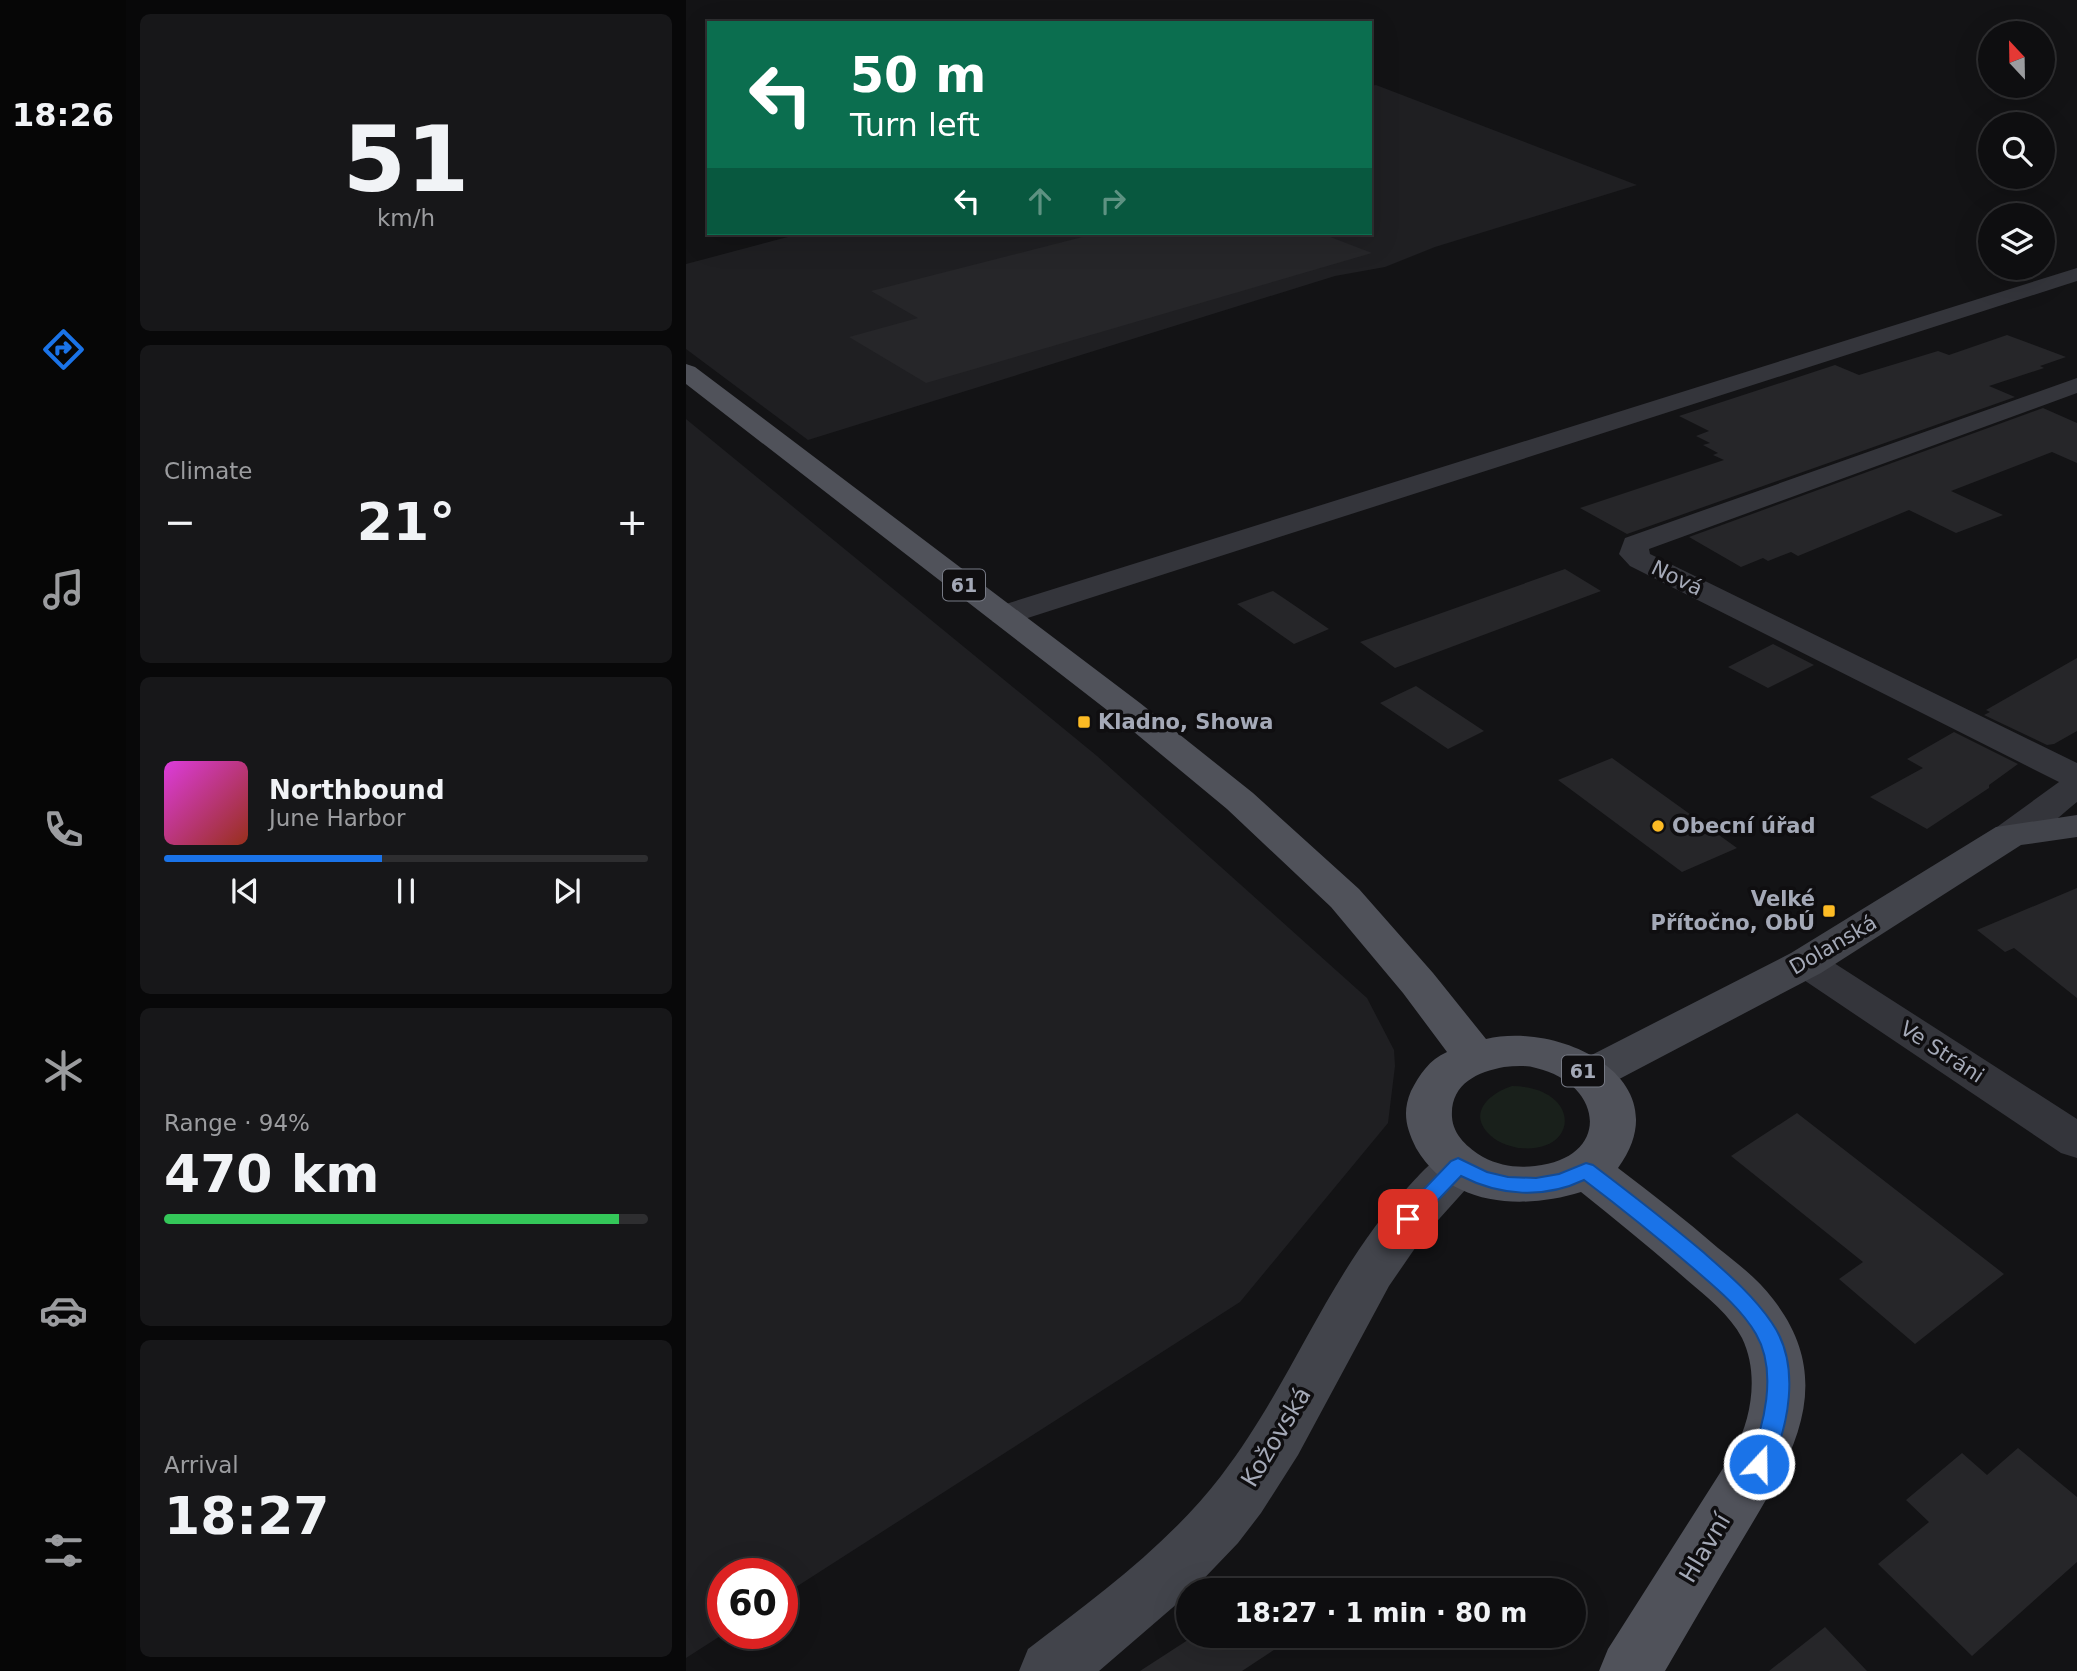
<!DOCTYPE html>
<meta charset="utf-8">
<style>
:root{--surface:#0e0e10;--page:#171719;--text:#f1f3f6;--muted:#9b9c9f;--line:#2e2e30;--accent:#1a73e8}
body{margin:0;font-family:"DejaVu Sans",sans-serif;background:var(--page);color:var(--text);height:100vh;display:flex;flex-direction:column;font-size:26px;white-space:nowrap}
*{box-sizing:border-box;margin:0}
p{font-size:23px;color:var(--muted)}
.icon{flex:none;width:38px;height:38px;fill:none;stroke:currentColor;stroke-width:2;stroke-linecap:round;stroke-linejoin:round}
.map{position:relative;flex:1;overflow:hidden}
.side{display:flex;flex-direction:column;gap:14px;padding:14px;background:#080809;width:560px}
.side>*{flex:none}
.guide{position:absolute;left:21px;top:21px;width:665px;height:214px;border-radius:0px;box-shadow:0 7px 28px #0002,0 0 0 2px var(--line);background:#0b6e4f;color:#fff;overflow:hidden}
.needle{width:46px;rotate:338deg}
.tools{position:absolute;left:1292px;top:21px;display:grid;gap:14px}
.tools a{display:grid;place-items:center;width:77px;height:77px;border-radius:50%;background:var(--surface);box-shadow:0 7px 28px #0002,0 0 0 2px var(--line);font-size:35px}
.speed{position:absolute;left:21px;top:1558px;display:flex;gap:14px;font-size:35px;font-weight:700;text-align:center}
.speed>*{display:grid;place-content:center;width:91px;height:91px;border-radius:50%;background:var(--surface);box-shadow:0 7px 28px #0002,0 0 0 2px var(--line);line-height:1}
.speed .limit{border:10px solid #d22;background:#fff;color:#111}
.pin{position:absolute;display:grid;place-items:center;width:60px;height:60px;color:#fff;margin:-30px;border-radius:14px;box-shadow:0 4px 10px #0006}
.me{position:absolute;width:77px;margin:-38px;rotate:21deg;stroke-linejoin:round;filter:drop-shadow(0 0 5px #0008)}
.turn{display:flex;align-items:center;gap:24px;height:147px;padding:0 28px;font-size:32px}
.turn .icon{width:91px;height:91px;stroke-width:2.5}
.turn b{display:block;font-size:49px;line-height:60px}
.lanes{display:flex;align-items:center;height:66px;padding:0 28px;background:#0003;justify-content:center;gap:35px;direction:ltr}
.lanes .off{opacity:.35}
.big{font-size:52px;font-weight:600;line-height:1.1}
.side .widget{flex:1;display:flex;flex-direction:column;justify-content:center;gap:10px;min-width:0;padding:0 24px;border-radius:10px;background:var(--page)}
.side .dial{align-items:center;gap:0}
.dial b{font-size:91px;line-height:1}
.song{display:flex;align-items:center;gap:21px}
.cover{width:84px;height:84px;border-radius:10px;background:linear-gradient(135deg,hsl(300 70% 55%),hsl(10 70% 35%))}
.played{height:7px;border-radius:4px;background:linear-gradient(90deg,var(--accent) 45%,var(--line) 45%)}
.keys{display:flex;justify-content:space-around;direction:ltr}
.heat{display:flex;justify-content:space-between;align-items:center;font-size:38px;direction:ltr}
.charge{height:10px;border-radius:5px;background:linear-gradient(90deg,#34c759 94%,var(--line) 0)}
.trip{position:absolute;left:490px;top:1578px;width:410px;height:70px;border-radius:35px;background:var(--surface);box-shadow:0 7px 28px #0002,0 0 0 2px var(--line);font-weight:600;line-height:70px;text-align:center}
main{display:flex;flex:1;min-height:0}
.tab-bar{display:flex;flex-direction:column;width:126px;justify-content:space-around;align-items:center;background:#060606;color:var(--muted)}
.tab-bar .icon{width:49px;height:49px}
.tab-bar .selected{color:var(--accent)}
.tab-bar b{font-size:32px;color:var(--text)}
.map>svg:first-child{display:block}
.built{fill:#1f1f22}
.green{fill:#19201b}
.building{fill:#262629}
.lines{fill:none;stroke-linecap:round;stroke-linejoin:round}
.street{fill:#34353b;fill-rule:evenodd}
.secondary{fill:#42444b;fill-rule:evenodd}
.primary{fill:#50525a;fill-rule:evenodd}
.route{fill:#1a73e8;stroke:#114b97;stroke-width:2}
.poi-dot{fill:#fdbb24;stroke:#0f0e10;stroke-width:2.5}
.labels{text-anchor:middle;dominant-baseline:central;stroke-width:7;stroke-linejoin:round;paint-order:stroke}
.shield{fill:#0f0e10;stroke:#777a85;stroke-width:2}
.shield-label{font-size:19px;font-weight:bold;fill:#a4a9b7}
.street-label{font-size:21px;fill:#a4a9b7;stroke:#0f0e10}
.poi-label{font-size:21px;font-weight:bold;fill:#a4a9b7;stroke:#0f0e10;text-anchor:start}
.near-street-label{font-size:24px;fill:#a4a9b7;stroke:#0f0e10}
</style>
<main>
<nav class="tab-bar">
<b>18:26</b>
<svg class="icon selected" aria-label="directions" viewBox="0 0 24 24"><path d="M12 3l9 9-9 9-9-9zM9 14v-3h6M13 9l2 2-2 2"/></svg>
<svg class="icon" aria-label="music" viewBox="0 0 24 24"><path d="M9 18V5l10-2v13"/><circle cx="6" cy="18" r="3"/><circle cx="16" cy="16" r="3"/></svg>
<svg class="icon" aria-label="phone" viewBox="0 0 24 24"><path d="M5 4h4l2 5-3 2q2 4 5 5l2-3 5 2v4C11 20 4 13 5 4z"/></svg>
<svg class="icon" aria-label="climate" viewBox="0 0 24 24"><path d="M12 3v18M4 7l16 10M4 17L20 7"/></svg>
<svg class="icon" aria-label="car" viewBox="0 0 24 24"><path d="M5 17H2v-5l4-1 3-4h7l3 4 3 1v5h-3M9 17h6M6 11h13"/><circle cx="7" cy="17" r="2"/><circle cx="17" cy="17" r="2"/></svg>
<svg class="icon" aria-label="filters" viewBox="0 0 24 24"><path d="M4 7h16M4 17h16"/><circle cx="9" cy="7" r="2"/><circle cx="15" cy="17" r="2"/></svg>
</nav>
<section class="side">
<div class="widget dial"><b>51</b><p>km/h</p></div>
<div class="widget"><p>Climate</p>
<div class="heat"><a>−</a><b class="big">21°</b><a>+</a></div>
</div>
<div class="widget">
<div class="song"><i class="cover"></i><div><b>Northbound</b><p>June Harbor</p></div></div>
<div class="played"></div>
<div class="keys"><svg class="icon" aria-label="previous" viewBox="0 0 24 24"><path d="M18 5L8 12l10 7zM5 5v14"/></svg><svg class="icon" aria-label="pause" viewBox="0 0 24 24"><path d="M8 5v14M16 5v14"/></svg><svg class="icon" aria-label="next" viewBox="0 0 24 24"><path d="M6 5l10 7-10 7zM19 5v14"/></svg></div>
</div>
<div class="widget"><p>Range · 94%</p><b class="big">470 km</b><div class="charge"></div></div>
<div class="widget"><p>Arrival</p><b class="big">18:27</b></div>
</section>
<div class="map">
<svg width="1391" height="1671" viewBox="0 0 1391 1671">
<rect width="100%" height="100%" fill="#131315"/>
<!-- built -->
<path class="built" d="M690,85l261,100 -202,62 -50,20 -50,9 -527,164 -122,-91v-85l117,-31h567v-147z
M0,419l411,337 270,242 27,52 1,16 -7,57 -148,179 -458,294v-23h-59v60h2l-39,25z"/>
<!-- green -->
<path class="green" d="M826,1086c70,1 68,68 8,62 -13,-2 -24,-6 -33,-16 -19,-22 6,-40 25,-46z"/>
<!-- building -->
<path class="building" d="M412,233h222l52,20 -446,130 -77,-46 69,-19 -47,-27z
M1321,335l59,22 -26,9 4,2 -55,18 26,11 -388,137 -47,-26 144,-48 -11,-5 5,-2 -15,-8 7,-2 -14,-7 13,-5 -30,-15 156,-51 24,10 79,-24 11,4z
M1357,408l34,15v40l-25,-11 -101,39 52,24 -47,18 -47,-23 -111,46 -7,-4 -23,9 -5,-3 -22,9 -52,-30z
M879,569l36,22 -206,77 -35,-26z
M587,591l12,8 44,30 -35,15 -57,-40z
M1087,644l41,21 -46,23 -40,-21z
M1391,658v73l-23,13 -7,1 -63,-30 6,-3 -4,-2z
M730,686l68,45 -36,18 -68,-46z
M1268,732l64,32 -29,21v3l-62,41 -57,-32 53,-29 -16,-9z
M926,758l125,90 -55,24 -124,-92z
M1391,888v110l-63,-50 -9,4 -28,-22z
M1111,1113l207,161 -89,70 -76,-65 24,-17 -132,-106z
M1332,1448l59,49v65l-105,94 -94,-92 51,-42 -23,-22 56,-47 25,22z
M1139,1627l42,44h-98z
M508,1636h101l-53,35h-102z"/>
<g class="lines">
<!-- street -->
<path class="street" d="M1391,268v13l-1062,341 -11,2 -11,-2 -4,-7 4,-7z
M1391,378v15l-428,156 1,5 427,209v39c-23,18 -49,48 -80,41l-5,-8 5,-8 62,-45 -429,-216 -11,-12 6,-16z
M1120,950l14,4 257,165v39l-16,-5 -269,-181 -6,-9 6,-9z"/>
<!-- secondary -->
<path class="secondary" d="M1391,815v22l-56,8 -200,128 -215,113 -16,5 -16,-5 -7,-11 7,-11 217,-111 205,-126z
M772,1148l17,5 7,13 -7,13 -53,59 -33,48 -91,169 -37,58 -23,30 -46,48h-4l-2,5 -87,75h-80l9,-22c68,-52 140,-104 193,-173 71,-92 108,-205 188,-290 15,-16 27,-31 49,-38z"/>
<!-- primary -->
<path class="primary" d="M0,364l9,3 445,336 113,90 106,96 74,84 53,66c75,-18 196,41 132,129 34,26 68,52 100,80 19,15 40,31 55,51 68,87 15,164 -32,243 -26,43 -51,86 -76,129h-66l9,-22 126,-198c18,-33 25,-78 8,-113 -12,-23 -35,-41 -55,-58 -34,-30 -70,-59 -106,-88 -58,18 -131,15 -165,-44 -10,-20 -14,-36 -5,-57 9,-17 18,-31 36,-39l-44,-59 -72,-86 -104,-98 -111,-92 -430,-333zM818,1067c11,-1 22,-2 32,1 68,16 76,90 -1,98 -18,2 -35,0 -52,-9 -15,-9 -30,-22 -31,-40 -2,-33 25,-45 52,-50z"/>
</g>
<!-- route -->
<path class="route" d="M772,1158l29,14 21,5 28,1 23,-4 27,-11 7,2c37,28 73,56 109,86 25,22 51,44 70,72 30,43 16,106 -4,148l-9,3 -8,-3 -3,-7c16,-37 30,-92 8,-130 -15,-26 -41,-47 -63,-66 -36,-31 -72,-60 -109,-88 -40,19 -84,16 -123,-4l-46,48 -7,3 -7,-3 -3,-5 3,-6 50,-52z"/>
<!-- markers -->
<g class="poi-dot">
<rect x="391" y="715" width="14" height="14" rx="3.5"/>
<circle cx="972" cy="826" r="7"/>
<rect x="1136" y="904" width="14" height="14" rx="3.5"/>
</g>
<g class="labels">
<!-- shield labels -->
<g class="shield">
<rect x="257" y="569.5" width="42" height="31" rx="5"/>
<rect x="876" y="1055.5" width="42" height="31" rx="5"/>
</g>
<g class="shield-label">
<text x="278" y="585">61</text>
<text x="897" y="1071">61</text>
</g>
<!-- street labels -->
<g class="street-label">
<text transform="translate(991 578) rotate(26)">Nová</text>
<text transform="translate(1147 945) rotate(-30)">Dolanská</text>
<text transform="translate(1256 1052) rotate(33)">Ve Stráni</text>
</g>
<!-- poi labels -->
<g class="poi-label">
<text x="412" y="722">Kladno, Showa</text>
<text x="986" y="826">Obecní úřad</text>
<text x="1129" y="899" text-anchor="end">Velké<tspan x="1129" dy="24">Přítočno, ObÚ</tspan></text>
</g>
<!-- near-street labels -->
<g class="near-street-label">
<text transform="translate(590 1437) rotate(-59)">Kožovská</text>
<text transform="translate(1019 1548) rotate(-59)">Hlavní</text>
</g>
</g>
</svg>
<div class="tools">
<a><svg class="needle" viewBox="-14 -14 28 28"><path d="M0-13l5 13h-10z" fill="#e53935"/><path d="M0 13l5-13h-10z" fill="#9b9c9f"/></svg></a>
<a><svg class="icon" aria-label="search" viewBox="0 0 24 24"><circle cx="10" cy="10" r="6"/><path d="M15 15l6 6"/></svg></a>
<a><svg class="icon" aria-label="layers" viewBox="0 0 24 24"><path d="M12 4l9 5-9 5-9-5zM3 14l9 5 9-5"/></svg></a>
</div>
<div class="speed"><div class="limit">60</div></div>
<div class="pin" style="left:722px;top:1219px;background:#d93025"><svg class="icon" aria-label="arrive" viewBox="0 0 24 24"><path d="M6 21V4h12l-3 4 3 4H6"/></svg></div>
<svg class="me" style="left:1073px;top:1464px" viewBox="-20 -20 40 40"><circle r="17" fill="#1a73e8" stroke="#fff" stroke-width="3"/><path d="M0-11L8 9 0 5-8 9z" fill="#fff"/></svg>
<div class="trip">18:27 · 1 min · 80 m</div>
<div class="guide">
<div class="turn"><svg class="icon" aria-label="left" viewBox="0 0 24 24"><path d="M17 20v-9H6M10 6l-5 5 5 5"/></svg><div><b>50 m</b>Turn left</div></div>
<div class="lanes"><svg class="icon" aria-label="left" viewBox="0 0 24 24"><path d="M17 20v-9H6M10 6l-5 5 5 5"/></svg><svg class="icon off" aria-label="ahead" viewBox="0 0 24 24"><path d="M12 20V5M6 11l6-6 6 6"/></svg><svg class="icon off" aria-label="right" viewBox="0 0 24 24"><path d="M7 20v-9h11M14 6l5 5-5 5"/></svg></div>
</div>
</div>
</main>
